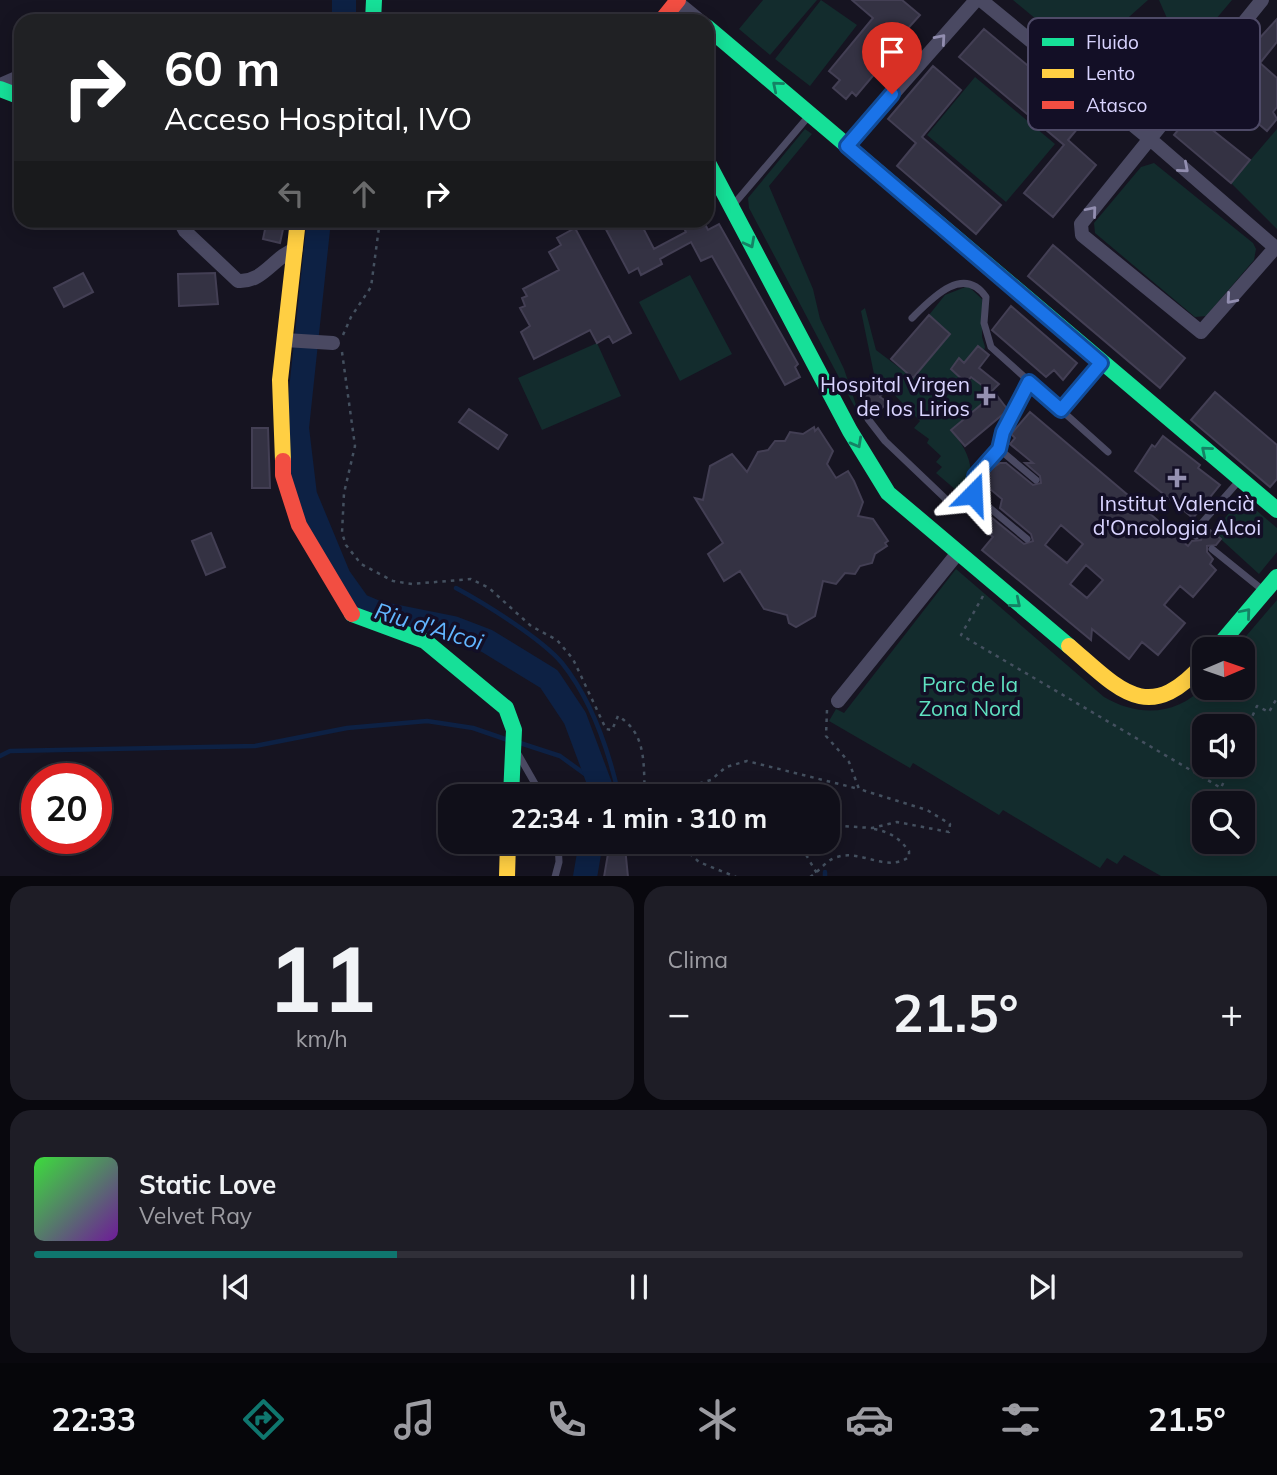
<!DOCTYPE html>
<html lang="es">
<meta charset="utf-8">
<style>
:root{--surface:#100f19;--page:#1e1d26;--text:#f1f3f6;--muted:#9c9ca2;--line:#302f38;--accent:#0f766e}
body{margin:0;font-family:Mulish,sans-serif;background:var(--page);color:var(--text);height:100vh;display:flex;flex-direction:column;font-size:26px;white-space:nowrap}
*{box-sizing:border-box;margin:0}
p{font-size:23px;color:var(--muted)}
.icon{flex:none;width:38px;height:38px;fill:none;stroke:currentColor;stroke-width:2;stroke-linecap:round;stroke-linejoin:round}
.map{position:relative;height:876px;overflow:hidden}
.sheet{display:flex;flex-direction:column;gap:10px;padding:10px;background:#09080e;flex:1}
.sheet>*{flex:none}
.guide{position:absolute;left:14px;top:14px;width:700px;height:214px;border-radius:21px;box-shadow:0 4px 18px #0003,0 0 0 2px var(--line);background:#202124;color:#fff;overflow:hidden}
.needle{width:46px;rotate:88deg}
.fabs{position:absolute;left:1192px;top:637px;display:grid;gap:14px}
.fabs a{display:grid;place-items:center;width:63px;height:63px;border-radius:14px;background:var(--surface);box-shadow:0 4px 18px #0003,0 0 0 2px var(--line);font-size:35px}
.speed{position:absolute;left:21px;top:763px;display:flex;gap:14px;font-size:35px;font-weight:700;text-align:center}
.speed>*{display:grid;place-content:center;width:91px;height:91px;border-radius:50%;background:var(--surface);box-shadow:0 4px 18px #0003,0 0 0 2px var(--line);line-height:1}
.speed .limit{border:10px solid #d22;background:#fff;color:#111}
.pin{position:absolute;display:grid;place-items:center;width:60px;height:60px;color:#fff;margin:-72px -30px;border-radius:50% 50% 50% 0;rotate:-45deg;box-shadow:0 0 7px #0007}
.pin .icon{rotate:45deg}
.me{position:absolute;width:77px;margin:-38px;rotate:21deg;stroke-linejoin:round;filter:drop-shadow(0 0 5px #0008)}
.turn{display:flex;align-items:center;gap:24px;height:147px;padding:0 35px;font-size:32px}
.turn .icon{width:91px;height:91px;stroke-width:2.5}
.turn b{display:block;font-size:49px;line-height:60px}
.lanes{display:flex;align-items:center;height:66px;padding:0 35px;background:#0003;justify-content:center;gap:35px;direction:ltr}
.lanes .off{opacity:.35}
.big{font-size:52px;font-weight:700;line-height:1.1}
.sheet .card{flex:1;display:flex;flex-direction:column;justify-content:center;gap:10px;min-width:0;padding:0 24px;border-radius:21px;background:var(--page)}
.sheet .dial{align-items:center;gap:0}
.dial b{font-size:91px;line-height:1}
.song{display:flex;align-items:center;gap:21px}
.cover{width:84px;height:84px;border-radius:10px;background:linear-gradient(135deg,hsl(120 70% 55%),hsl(280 70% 35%))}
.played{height:7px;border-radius:4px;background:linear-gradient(90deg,var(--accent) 30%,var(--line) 30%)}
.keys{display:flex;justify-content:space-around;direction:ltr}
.heat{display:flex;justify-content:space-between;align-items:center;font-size:38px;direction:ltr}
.sheet .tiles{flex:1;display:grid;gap:10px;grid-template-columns:1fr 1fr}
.card:last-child{grid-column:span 2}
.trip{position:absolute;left:438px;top:784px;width:402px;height:70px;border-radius:21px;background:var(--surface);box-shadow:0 4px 18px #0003,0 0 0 2px var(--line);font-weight:700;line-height:70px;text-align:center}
.tabs{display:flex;height:112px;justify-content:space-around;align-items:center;background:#06060a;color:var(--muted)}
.tabs .icon{width:49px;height:49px}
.tabs .selected{color:var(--accent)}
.tabs b{font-size:32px;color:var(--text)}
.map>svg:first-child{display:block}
.green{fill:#132c2d;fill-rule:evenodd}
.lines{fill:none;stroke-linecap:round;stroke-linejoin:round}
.stream{stroke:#0d2144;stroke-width:4.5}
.river{stroke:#0d2144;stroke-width:24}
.building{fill:#343243;stroke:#433f54;stroke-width:2;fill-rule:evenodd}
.path{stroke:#44505f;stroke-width:2.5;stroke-dasharray:3.5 5;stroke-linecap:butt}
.lane{stroke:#4a4962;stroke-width:7}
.street{stroke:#4a4962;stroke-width:14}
.fast{stroke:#16e098;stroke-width:16}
.slow{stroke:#ffcf43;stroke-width:16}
.jam{stroke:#f24e42;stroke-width:16}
.oneway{stroke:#928eb0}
.oneway2{stroke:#158265}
.route-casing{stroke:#114b97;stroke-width:18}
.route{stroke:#1a73e8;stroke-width:12}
.poi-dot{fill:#9591b1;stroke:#130f26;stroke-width:2.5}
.labels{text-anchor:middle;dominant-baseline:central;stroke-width:7;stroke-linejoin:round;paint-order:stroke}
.poi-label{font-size:21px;fill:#d9d4ff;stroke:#130f26;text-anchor:end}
.park-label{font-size:21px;fill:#5fe0c0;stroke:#130f26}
.water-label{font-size:23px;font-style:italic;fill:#62b6ff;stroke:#130f26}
.key{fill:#130f26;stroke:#4e4a67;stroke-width:2}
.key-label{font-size:19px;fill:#d9d4ff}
</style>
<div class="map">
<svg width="1277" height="877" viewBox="0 0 1277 877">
<rect width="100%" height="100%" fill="#161421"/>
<!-- green -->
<path class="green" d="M763,0h54l-47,55 -31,-26z
M821,0l36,25 -47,61 -35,-27z
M1013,0h135l-65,58z
M1159,0h73l-48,57z
M975,77l80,67 -49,58 -79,-67z
M805,129l7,5 -43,52 44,103 7,30 24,50 16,48 -111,-209 -1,-10z
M1277,129v100l-46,-46z
M1154,163l99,80 3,6 -2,11 -48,56 -11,1 -100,-84 -1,-10 47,-56z
M690,275l42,79 -52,27 -41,-79z
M968,286l14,13v38l3,10 -1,4 -6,-5 -14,17 -5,-4 -8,10 15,14 7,-5 22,15 -44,37c13,15 30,42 11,60h-6l-20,-17 6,-6 -6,-5 5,-6 -14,-13 2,-4 -15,-11 6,-7 -46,-47 -13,-63 4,-3 11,42 37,28 37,-44 -21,-19 16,-20z
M597,343l24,53 -79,34 -24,-52z
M1242,498l35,30v24l-18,22 -46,-42z
M956,569l148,128c34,20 73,19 100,-11l38,2v-39h-7l42,-49v276h-116l-37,-21 -7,9 -10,-6 -7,10 -97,-58 -4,5 -86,-52 -3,5 -81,-47 7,-12 8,4zM1204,726h38v39h-38zM1204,803h38v39h-38z"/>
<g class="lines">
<!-- stream -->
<path class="stream" d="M456,588c28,15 86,51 106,75 29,36 47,89 57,133
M520,743l40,13 40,29
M0,756l10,-5 245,-5 92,-18 80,-7 46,7 35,12
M825,872v5"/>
<!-- river -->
<path class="river" d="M344,21v-21
M319,220l-22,208 8,67 34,82 20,28 19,8 75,15 34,13 62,38 26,39 25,67 -2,11
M585,877l6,-35"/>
</g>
<!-- building -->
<path class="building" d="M852,0h50l18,15 -19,21 3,3 -48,57 -4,-4 -6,7 -13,-11 7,-8 -11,-9 44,-53z
M1277,19v23l-17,21 17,15v29l-4,5 4,7 -10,12 -40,-34 -22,27 45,36 -19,23 -57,-48 71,-85 2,2z
M984,29l104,87 -20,24 28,25 -43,52 -29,-24 40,-48 -105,-88z
M933,66l28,24 -39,47 79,68 -25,29 -79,-68 19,-23 -28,-24z
M267,220h18l-5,23 -17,-4z
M601,220h38l15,29 32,-17 -6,-12h23l5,10 11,-6 79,140 -3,3 5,10 -15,8 -73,-129 -11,5 -10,-19 -31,17 2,5 -21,11 -3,-7 -9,5z
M575,228l56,105 -18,10 -4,-7 -12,7 -7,-13 -56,29 -13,-27 9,-6 -10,-18 5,-2 -3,-8 5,-2 -4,-7 36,-19 -10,-18 12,-7 -4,-7z
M1053,245l132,113 -25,30 -132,-112z
M83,273l10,19 -29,15 -10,-19z
M215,273l3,31 -39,2 -1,-32z
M1011,306l66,57 -14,17 -9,-10 -8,7 -54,-47z
M929,315l21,19 -37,44 -22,-19z
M978,346l11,9 -10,13 20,16 -8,8 -20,-15 -5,6 -15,-14 8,-11 5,5z
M875,380l11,9 -6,8 7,5 -8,10 -14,-13z
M1215,392l62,53v34l-7,8 -79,-67z
M995,393l13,17 -43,36 -14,-16z
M469,409l38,26 -9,14 -39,-27z
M1030,412l158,134 4,-5 9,-1 5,-13 15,12 -5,6 -9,1v6l6,7 -3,5 6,6 -23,27 -13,-11 -16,19 21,18 -27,32 -16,-13 -13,17 -37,-30 -1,11 -109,-90 11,-13 -10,-8 9,-11 32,26 9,-3 -2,-7 -31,-26 2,-9 -19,-16 4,-11 13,-9h6l27,22 8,-2 -1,-7 -15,-13h8l-23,-19 5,-6 -4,-4zM1061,525l22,19 -16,19 -22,-18zM1086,565l17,15 -16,18 -17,-14z
M814,427l1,4 3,-3 15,23 -6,13 9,14 12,-7 6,10 9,21 -5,14 15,3 15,22 -3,2 2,3 -12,8 -3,9 -12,3 -5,8 -10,-1 -9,11 -13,-3 -8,35 -19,11 -7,-4 -2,-8 -23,-6 -24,-38 -16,10 -16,-27 15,-11 -28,-45 8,2 7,-34 22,-12 15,18 11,-20 10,-2 7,-9h10l5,-9 13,2z
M252,428h16l2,60h-18z
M1163,436l37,29 -2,3 22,17 -27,33 -58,-47 17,-26 3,2z
M211,533l14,34 -19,8 -14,-34z
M625,847l3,30h-24l5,-29z"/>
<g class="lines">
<!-- path -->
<path class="path" d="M343,335l8,-18 20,-30 9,-67
M342,352l13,94 -11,47 -2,40 4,12 15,19 32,17 19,3 59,-5 18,9 42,38 26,14 16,19 33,70 6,1 6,-14c30,18 25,51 27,80
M983,596l-22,39 260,153 10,-23
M827,710l-1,26 23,26 10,27 68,21 23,14 -1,8 -52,-10 -25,6 -32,-2 -12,5
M1242,739l15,-33 12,6 8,-14
M680,796l3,-8 28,-8 15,-13 21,-6 112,28
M677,842l22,20 37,15
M812,842l-8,7 1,4 14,24
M692,853l20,-1v-10
M810,877c10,-6 16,-17 27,-20 24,-8 49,16 72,0v-6c-10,-13 -19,-19 -35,-22"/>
<!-- lane -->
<path class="lane" d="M734,204l74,-87
M912,318c19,-19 51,-54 74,-21l-2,26 7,24 117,105
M1061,410l39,-46
M868,419l17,22 65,62 12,1 11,-10 54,45
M999,449l4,-17 26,-50
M973,494l4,-23 22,-22 37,31
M1196,536l-3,-3 45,-51
M1212,549l52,42
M518,754l24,42
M555,877l4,-15 -1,-20"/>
<!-- street -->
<path class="street" d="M981,0l169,139 127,110
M1262,0l-181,224 1,11 119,97 74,-84
M677,2l23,19
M0,85l21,-9
M847,146l129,-146
M179,220l6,11 53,50c25,2 36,-25 58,-32
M285,340l48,3
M838,701l119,-147"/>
<!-- fast -->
<path class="fast" d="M373,21l1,-21
M707,27l570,483
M0,89l21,8
M707,161l143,270 38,62 181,153
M352,614l73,27 81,67 8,22 -3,66
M1216,649l61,-72"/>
<!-- slow -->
<path class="slow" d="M283,461l-3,-81 18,-160
M1069,646c50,43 79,81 135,17
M507,877l1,-35"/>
<!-- jam -->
<path class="jam" d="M661,21l17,-21
M283,461v14l16,50 53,89"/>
</g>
<!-- one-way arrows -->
<defs><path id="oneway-chevron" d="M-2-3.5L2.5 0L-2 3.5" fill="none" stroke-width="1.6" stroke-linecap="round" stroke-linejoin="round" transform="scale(1.75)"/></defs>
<g class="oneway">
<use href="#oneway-chevron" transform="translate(941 39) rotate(-49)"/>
<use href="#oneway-chevron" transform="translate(1184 168) rotate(41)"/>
<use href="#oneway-chevron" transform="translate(1092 211) rotate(-50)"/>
<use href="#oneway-chevron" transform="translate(1231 299) rotate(131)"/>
</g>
<g class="oneway2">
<use href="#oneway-chevron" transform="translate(777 86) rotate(-140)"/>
<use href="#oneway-chevron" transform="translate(750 243) rotate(62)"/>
<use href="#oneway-chevron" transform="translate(857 443) rotate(61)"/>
<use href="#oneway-chevron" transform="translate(1206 451) rotate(-140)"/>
<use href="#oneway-chevron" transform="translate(1016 603) rotate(40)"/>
<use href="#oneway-chevron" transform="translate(1246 613) rotate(-50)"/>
</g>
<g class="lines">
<defs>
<path id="route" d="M892,94l-45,52 254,217 -40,47 -32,-28 -26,50 -4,17 -24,27 -2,18"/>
</defs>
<!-- route casing -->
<use href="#route" class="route-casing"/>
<!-- route -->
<use href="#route" class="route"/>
</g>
<!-- markers -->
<g class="poi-dot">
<path d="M982.5 385.5h7v7h7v7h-7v7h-7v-7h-7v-7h7z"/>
<path d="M1173.5 467.5h7v7h7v7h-7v7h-7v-7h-7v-7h7z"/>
</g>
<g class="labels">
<!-- poi labels -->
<g class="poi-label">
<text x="970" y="384">Hospital Virgen<tspan x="970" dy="24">de los Lirios</tspan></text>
<text x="1177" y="503" text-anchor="middle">Institut Valencià<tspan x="1177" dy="24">d'Oncologia Alcoi</tspan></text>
</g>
<!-- park labels -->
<g class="park-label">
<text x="970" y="684">Parc de la<tspan x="970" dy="24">Zona Nord</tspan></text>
</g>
<!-- water labels -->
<g class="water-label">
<text transform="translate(429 626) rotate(17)">Riu d'Alcoi</text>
</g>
</g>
<!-- legend -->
<rect x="1028" y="18" width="232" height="112" rx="10" class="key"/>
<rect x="1042" y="38" width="32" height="8" fill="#16e098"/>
<rect x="1042" y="69" width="32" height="9" fill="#ffcf43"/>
<rect x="1042" y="101" width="32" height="8" fill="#f24e42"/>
<g class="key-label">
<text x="1086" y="49">Fluido</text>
<text x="1086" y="80">Lento</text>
<text x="1086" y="112">Atasco</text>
</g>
</svg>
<div class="fabs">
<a><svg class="needle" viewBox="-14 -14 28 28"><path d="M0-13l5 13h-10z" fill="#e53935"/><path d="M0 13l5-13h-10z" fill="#9c9ca2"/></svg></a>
<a><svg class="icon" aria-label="sound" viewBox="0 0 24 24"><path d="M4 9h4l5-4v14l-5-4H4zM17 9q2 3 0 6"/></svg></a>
<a><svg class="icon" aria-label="search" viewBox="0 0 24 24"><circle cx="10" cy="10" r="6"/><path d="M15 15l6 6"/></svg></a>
</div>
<div class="speed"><div class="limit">20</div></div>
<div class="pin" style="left:892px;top:94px;background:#d93025"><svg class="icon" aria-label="arrive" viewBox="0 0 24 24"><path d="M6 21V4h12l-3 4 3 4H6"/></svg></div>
<svg class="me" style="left:973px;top:494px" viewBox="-20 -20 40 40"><path d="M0-17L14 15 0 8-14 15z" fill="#1a73e8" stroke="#fff" stroke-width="4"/></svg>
<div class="trip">22:34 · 1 min · 310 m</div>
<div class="guide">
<div class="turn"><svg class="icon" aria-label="right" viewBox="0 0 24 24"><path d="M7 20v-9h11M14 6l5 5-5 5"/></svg><div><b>60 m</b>Acceso Hospital, IVO</div></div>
<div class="lanes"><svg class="icon off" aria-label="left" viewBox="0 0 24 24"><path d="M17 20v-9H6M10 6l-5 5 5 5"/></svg><svg class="icon off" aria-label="ahead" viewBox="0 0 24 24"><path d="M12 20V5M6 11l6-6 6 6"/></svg><svg class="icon" aria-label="right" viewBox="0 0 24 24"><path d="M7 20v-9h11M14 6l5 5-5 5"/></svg></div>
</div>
</div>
<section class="sheet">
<div class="tiles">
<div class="card dial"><b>11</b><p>km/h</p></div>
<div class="card"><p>Clima</p>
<div class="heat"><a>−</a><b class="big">21.5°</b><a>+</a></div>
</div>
<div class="card">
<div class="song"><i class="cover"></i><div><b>Static Love</b><p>Velvet Ray</p></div></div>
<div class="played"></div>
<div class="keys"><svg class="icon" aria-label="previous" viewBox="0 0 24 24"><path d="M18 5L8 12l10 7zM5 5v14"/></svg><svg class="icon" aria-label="pause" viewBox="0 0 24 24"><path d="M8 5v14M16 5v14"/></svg><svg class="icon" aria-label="next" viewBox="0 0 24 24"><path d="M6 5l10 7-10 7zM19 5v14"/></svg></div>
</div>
</div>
</section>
<nav class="tabs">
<b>22:33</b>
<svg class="icon selected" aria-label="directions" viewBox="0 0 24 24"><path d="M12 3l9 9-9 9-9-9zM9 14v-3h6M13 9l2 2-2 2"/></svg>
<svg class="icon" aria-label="music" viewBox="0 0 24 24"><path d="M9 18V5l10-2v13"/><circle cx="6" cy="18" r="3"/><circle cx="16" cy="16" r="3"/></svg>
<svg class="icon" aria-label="phone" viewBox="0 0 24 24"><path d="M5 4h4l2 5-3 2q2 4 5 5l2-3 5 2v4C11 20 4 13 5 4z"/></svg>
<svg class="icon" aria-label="climate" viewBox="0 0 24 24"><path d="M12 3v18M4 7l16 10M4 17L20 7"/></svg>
<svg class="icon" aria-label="car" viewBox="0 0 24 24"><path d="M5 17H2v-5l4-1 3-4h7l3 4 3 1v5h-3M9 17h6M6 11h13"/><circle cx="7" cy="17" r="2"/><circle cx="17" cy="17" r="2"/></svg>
<svg class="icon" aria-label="filters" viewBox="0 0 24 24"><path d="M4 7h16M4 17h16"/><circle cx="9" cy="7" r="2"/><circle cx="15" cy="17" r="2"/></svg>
<b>21.5°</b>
</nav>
